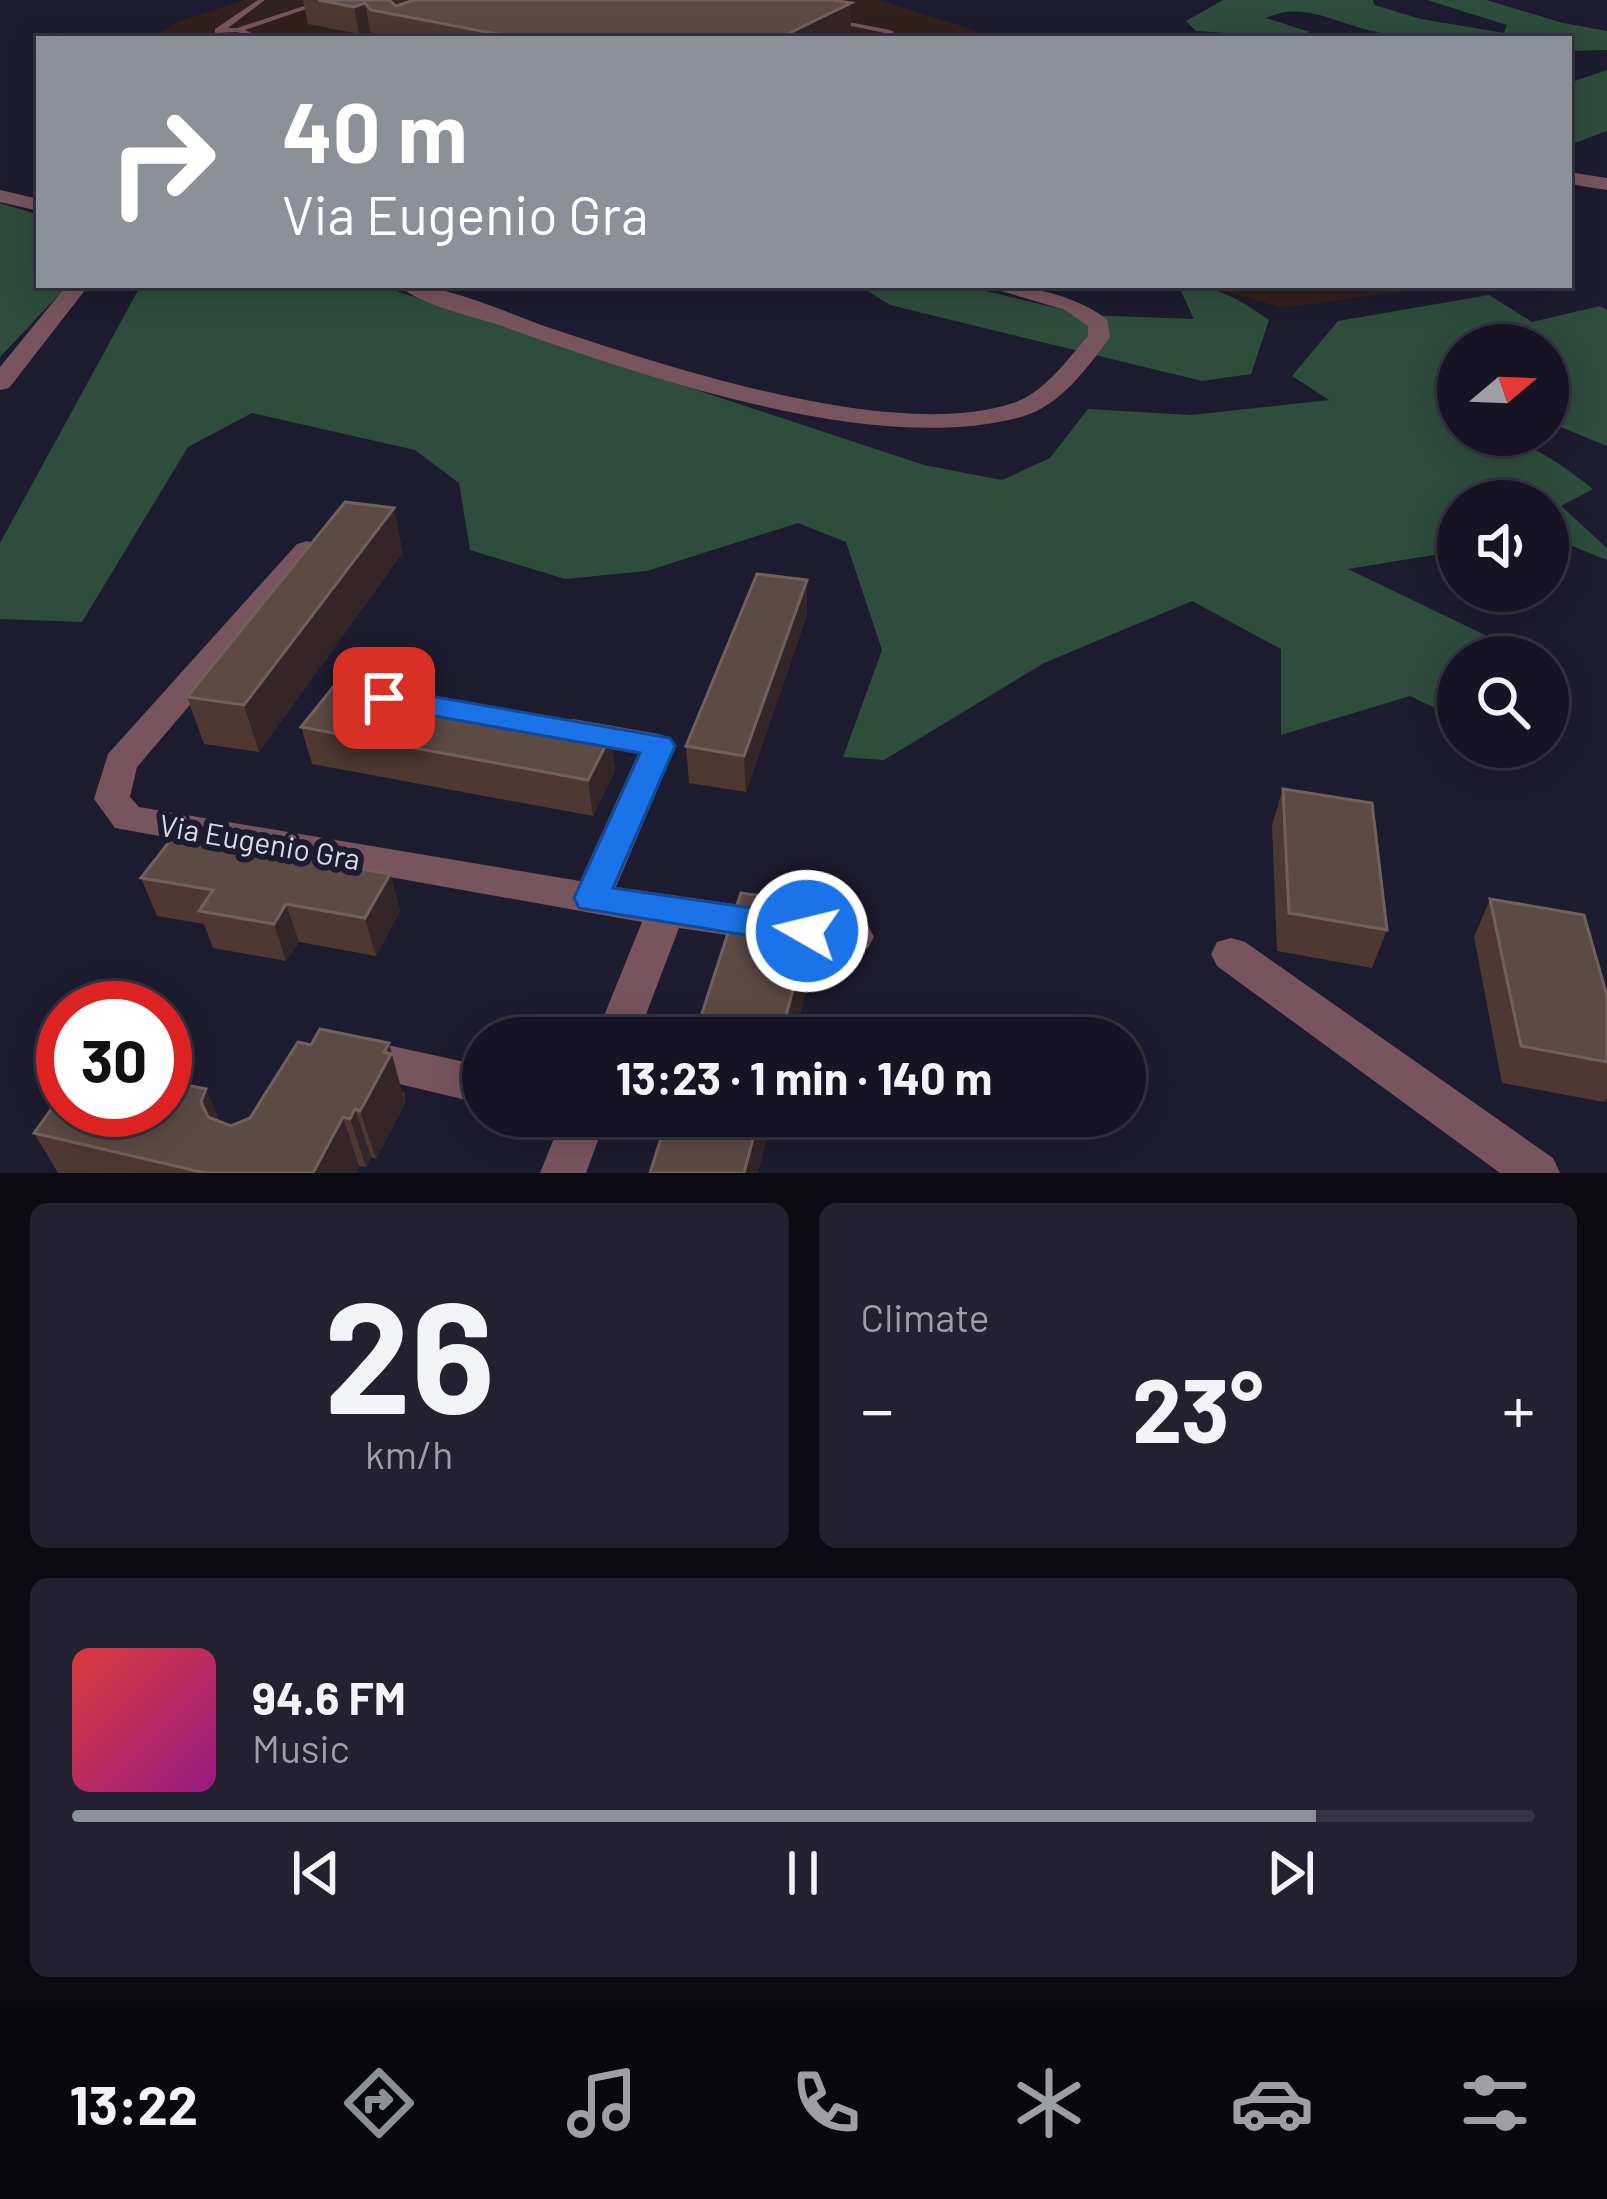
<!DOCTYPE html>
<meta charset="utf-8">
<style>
:root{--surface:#161423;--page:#232130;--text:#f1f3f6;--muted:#9e9ea6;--line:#353341;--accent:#8c9099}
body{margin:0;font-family:Barlow,sans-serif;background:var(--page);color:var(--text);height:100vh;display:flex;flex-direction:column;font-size:45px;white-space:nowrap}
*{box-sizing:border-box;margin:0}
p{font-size:39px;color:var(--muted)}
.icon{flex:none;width:66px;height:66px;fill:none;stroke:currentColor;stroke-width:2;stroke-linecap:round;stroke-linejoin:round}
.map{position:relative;height:1173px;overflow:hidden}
.panel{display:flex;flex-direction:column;gap:30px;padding:30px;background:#0c0b13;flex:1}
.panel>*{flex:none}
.banner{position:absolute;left:36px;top:36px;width:1536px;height:252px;border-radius:0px;box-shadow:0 6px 30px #0003,0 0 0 3px var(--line);background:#8c9099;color:#fff;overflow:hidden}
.needle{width:78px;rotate:71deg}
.controls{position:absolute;left:1437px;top:324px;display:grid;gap:24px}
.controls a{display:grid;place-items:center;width:132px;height:132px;border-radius:50%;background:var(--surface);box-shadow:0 6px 30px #0003,0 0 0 3px var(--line);font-size:60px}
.speed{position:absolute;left:36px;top:981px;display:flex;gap:24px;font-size:60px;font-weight:700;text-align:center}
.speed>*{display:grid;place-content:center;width:156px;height:156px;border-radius:50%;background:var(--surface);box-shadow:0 6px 30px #0003,0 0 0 3px var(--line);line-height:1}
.speed .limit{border:18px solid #d22;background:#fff;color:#111}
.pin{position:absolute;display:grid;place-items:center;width:102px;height:102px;color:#fff;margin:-51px;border-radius:24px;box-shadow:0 6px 18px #0006}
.me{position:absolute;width:132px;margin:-66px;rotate:278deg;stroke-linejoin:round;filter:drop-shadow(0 0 9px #0008)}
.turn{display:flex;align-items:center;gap:42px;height:252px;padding:0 48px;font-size:54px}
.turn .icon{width:156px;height:156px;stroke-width:2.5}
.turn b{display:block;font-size:84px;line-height:102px}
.big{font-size:90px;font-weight:700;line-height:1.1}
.panel .widget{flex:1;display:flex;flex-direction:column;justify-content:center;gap:18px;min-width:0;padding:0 42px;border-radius:18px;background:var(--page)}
.panel .dial{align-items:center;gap:0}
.dial b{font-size:156px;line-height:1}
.song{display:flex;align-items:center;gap:36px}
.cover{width:144px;height:144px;border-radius:18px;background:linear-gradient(135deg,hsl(0 70% 55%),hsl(310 70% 35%))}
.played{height:12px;border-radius:6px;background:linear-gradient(90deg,var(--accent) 85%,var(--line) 85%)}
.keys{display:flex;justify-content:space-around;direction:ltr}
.heat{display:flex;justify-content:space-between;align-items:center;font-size:66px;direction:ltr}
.panel .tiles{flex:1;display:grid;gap:30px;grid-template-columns:1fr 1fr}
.widget:last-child{grid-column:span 2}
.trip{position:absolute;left:462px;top:1017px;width:684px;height:120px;border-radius:60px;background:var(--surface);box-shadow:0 6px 30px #0003,0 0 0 3px var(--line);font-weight:700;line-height:120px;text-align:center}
.tabs{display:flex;height:192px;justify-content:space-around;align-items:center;background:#09080e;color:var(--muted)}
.tabs .icon{width:84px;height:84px}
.tabs .active{color:var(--accent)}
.tabs b{font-size:54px;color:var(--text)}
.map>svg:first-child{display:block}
.commercial{fill:#32201c}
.forest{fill:#2e4d3d}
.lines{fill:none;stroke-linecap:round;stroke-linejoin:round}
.service{fill:#78555e;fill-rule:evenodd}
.minor{fill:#78555e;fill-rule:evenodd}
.tertiary{fill:#78555e;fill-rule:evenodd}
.wall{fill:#4e3831}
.shaded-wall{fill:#342528}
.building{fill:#5d4a44;stroke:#71605e;stroke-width:3}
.route{fill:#1a73e8;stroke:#114b97;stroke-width:3}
.labels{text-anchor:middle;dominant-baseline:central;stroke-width:12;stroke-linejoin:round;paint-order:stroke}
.street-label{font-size:30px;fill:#dbdae8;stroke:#1d1b2f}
</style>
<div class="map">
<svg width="1607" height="1173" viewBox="0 0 1607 1173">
<rect width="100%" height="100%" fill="#1d1b2f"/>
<!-- commercial -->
<path class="commercial" d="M245,0h633l125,39h-855l30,-17z
M1203,285h219l-3,4 -136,19z"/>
<!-- forest -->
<path class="forest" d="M1223,0h150l1,5 47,14 83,14 3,-8 -80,-25h59l77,23 44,8v19l-38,1v-12c-68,0 -139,7 -205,-10 -35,-9 -63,-27 -98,-11l44,14 -22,5 -92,-6 -10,-10z
M1607,70v61l-38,14v-62z
M0,203l39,12v70h29l-68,72z
M141,285h237l546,180 78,15 48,-22 38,-49 103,6 138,-15 -37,-24 46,-55 151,-26 43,27 68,-16 7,4v136l-59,-24v-77h-90v90c62,0 87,17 135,54l-32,17 46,42v12l-40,-16 -19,1v-44h-90v50l-110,18 137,66v22h-27v62l-48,-23 -129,39v-86l-89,-48 -148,62 -160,97 -41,-3 39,-107 -36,-108 -48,-19 -151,48 -82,8 -95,-29 -11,-67 -44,-33 -163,-37 -64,34 -106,175 -82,-3v-76z
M858,285h103l124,30 109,4 -16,-34c39,0 59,13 91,35l-18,54 -49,7 -312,-76z"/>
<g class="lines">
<!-- service -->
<path class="service" d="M258,0h7l-37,28h9l85,-28h10l-87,30 19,9h-10l-17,-7 -22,1v-4z
M833,19l57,11 4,2 -5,7h-8l4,-6 -54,-11z
M369,35l3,4h-12z"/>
<!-- minor -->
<path class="minor" d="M307,541l10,3 4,6 -4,6 -180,211 -7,30 9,10 441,74 58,-127 -77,-15 -5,-8 5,-8 12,-4 86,15 12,4 5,8 -60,141 238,34 14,5 6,11 -6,11 -14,5 -175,-25 -42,110h-42l47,-116 -527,-94 -21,-29 14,-45 189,-210z
M1231,938l14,4 308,216 7,15h-60l-283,-207 -6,-12 6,-12z
M360,1039l123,27v38l-138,-33 -7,-13 7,-13z
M563,1116h44l-21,57h-46z"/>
<!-- tertiary -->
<path class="tertiary" d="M1569,172l38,6v12l-38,-6z
M0,190l39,9v12l-39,-9z
M67,285h22l-80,103 -9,2v-23z
M398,285c52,0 101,25 149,42 118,39 347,116 466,76 31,-10 54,-43 75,-67v-10l-23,-16 -84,-25c46,0 88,7 126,34l3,18c-21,29 -49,68 -86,79 -146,43 -384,-41 -525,-91 -30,-10 -77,-19 -101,-40z"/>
</g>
<!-- wall -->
<path class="wall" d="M303,0l548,3v27l-17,9h-451l-7,-1 -6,-7 -11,3 -51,-10z
M403,552l-144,200 -55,-8 -17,-47z
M807,580v35l-61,177 -57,-9 -3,-37z
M301,727l310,8 4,36 -22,45 -281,-52z
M1283,789l104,141 -15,38 -95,-17 -5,-126z
M390,874l10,37 -24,45 -77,-14 -13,19 -73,-13 -9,-24 -47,-8 -16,-38z
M1490,899l117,97v102l-3,4 -102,-19 -28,-146z
M206,1089l14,33 11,4 173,-34 1,11 -29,56 -5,-2 -5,10 -7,-1 -3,7h-298l-24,-40z"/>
<!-- shaded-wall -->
<path class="shaded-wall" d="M387,0h22l3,16z
M365,3l5,28 -11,3 -5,-27z
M851,3v27l-17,9h-57z
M394,508l9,44 -144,200 -15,-47z
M807,580v35l-61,177 -2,-36z
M611,735l4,36 -22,45 -5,-36z
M390,874l10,37 -24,45 -11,-38z
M286,904l13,38 -13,19 -12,-37z
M816,904v49l-22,85h-14z
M389,1043l16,60 -29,56 -16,-48z
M206,1089l21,49 -4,13 -22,-49z
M355,1109l16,48 -5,10 -16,-48z
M759,1116h14l-15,57h-14z
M343,1117l16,49 -3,7h-43z"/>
<!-- building -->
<path class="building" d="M318,0h71l7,6 18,-6h419l18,3 -74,36h-254l-152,-29 -6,-7 -11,4z
M345,502l49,6 -150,197 -57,-8z
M757,574l50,6 -63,176 -58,-10z
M334,686l277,49 -23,45 -287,-53z
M1283,789l89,14 15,127 -98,-17z
M173,837l217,37 -25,44 -79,-14 -12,20 -75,-13 14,-21 -72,-12z
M741,893l75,11 -36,134h-86z
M1490,899l94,16 23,81v66l-86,-16z
M320,1029l69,14 -5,9 7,2 -31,57 -5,-2 -5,10 -7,-2 -30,56h-108l-171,-40 29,-40v17h102v-29l41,8 -5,13 7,15 23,9 19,-8 48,-76 13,3z
M668,1116h91l-15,57h-94z"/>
<!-- route -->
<path class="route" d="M384,688l286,50 5,8 -62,142 194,28 12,4 6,11 -6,10 -12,4 -228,-37 -5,-10 66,-145 -267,-48 -4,-7 4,-7z"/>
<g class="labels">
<!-- street labels -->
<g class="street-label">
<text transform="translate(260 841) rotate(10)">Via Eugenio Gra</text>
</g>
</g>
</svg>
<div class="controls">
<a><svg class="needle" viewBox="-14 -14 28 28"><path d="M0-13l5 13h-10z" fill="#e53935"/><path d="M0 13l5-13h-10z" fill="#9e9ea6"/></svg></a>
<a><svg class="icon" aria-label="sound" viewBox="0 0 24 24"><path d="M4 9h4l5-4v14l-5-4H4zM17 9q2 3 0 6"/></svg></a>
<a><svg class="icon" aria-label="search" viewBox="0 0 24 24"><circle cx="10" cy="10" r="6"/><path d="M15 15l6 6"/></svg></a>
</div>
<div class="speed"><div class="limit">30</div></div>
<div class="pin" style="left:384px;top:698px;background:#d93025"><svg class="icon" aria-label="arrive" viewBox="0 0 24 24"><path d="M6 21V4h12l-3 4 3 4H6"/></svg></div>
<svg class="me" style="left:807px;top:931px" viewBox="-20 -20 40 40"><circle r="17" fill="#1a73e8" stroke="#fff" stroke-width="3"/><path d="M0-11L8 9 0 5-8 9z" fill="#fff"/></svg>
<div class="trip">13:23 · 1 min · 140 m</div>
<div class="banner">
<div class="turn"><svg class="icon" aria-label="right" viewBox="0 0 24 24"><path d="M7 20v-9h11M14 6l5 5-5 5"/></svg><div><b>40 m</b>Via Eugenio Gra</div></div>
</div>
</div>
<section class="panel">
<div class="tiles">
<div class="widget dial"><b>26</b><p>km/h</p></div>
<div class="widget"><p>Climate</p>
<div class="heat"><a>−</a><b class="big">23°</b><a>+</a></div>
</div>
<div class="widget">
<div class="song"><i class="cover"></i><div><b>94.6 FM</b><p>Music</p></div></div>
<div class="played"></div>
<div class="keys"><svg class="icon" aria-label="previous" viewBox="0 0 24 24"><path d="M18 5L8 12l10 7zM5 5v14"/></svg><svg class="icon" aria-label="pause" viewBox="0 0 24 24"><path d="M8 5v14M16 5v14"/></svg><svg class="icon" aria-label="next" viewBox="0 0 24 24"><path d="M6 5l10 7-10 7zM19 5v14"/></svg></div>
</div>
</div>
</section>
<nav class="tabs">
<b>13:22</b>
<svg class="icon active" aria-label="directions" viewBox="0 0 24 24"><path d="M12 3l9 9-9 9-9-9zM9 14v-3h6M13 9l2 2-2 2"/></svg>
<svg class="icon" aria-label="music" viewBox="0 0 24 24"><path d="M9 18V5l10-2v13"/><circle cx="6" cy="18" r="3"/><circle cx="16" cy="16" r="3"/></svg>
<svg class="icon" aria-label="phone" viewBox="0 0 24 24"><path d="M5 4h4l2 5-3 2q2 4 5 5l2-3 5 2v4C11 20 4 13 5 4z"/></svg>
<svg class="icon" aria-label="climate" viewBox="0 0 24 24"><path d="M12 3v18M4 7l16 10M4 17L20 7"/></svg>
<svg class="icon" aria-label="car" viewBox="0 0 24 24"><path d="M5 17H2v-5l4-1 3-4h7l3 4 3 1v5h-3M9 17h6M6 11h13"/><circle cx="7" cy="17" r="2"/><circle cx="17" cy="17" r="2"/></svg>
<svg class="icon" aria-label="filters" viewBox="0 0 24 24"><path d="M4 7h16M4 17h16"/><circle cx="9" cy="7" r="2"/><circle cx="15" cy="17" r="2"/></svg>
</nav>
